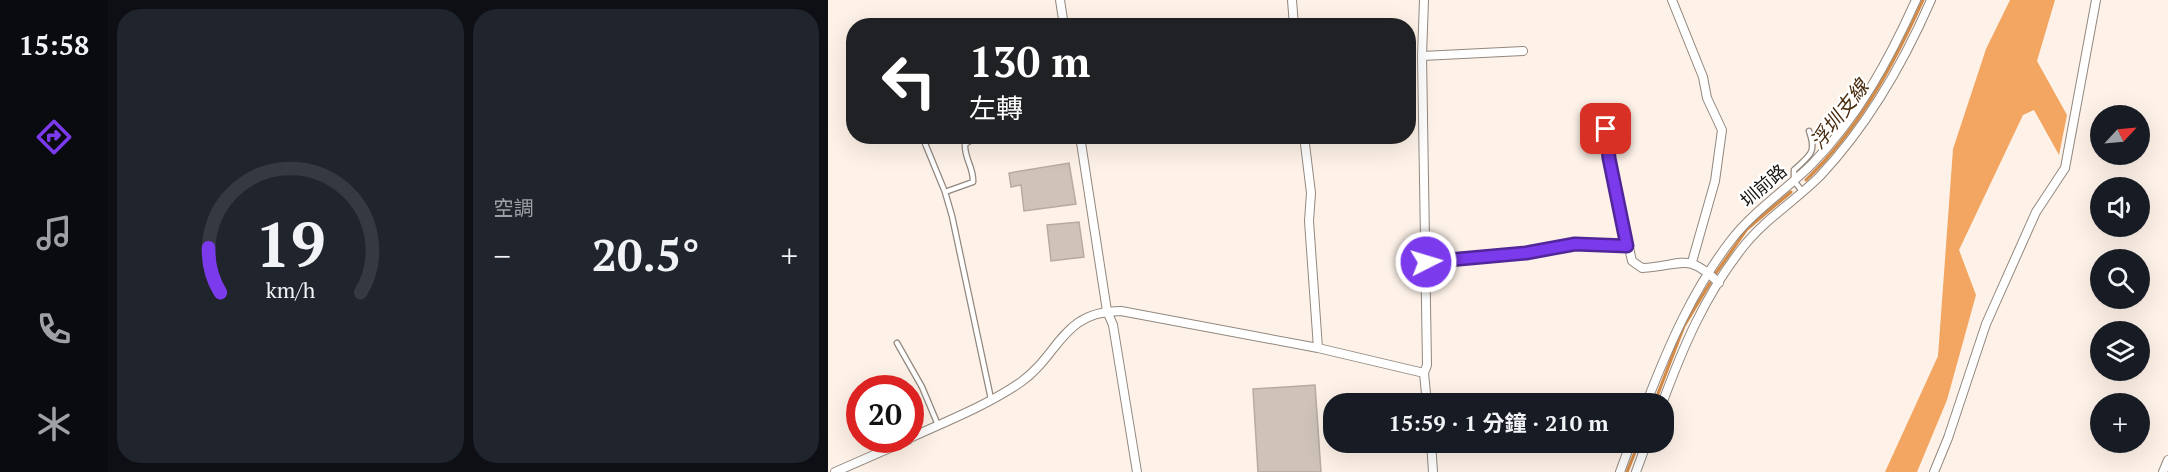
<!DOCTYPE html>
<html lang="zh-TW">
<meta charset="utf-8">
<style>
:root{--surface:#171b24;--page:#20242c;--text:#f1f3f6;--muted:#9ea1a6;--line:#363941;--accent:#7c3aed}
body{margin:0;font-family:"PT Serif","Noto Sans TC",serif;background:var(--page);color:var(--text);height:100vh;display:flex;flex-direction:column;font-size:22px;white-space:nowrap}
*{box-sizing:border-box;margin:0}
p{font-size:20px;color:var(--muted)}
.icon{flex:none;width:33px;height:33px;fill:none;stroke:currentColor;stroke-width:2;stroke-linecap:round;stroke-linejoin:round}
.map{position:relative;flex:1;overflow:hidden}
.sheet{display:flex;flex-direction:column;gap:9px;padding:9px;background:#0d0f14;width:720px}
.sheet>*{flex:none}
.guide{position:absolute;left:18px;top:18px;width:570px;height:126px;border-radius:24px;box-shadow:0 6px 24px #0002;background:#202124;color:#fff;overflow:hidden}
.needle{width:39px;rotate:64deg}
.controls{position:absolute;left:1262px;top:105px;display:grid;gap:12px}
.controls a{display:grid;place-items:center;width:60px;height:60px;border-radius:50%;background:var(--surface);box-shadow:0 6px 24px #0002;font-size:30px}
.speed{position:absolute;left:18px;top:375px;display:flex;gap:12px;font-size:30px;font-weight:700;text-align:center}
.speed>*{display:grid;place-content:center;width:78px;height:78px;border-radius:50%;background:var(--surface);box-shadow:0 6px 24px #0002;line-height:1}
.speed .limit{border:9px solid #d22;background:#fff;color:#111}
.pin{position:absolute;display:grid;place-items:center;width:51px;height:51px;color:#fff;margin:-26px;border-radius:12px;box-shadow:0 3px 9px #0006}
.me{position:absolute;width:66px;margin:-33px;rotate:85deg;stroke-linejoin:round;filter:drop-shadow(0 0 4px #0008)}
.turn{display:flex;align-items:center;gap:21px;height:126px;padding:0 24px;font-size:27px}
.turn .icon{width:78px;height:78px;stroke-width:2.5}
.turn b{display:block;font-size:42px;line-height:51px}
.big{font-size:45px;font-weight:700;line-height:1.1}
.sheet .card{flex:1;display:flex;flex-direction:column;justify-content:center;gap:9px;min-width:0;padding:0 21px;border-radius:24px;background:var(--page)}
.sheet .dial{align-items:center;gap:0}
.dial svg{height:156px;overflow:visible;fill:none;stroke:var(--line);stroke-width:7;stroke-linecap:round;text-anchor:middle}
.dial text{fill:var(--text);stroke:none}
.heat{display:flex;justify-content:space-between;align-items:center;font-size:33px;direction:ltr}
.sheet .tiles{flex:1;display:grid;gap:9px;grid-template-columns:repeat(2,1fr)}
.trip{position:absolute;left:495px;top:393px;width:351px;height:60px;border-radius:24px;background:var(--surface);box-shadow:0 6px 24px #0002;font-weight:700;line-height:60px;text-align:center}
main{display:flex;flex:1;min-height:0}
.dock{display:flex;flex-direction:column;width:108px;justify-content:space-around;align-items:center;background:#090b0e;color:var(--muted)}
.dock .icon{width:42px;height:42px}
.dock .current{color:var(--accent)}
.dock b{font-size:27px;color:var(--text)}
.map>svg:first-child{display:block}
.forest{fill:#f2a661}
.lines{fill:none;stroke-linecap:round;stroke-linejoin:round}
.stream{stroke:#d48a45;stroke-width:3}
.building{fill:#cfc3b9;stroke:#b6aaa1;stroke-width:1.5}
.lane-casing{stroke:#92877e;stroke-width:7}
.street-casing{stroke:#92877e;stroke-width:10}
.lane{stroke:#fff;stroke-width:4.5}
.street{stroke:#fff;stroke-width:8}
.route-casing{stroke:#51269a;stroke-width:15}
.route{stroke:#7c3aed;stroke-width:10}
.labels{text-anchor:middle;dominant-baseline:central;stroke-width:4.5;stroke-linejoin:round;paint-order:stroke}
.street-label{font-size:18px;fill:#181411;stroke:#fff}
.water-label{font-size:20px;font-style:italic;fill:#492b0d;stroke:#fff}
</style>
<main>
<nav class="dock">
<b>15:58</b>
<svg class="icon current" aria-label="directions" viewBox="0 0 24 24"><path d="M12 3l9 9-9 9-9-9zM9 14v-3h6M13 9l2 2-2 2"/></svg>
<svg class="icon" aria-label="music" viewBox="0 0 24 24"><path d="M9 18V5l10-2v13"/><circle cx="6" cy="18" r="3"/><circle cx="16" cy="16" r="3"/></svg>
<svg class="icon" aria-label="phone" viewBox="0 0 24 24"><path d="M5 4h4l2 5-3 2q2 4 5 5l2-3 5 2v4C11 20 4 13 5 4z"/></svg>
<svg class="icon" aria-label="climate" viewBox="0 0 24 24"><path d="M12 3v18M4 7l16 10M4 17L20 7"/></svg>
</nav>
<section class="sheet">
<div class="tiles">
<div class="card dial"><svg viewBox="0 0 100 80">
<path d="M14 69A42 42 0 1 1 86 69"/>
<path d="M14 69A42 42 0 0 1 8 46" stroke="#7c3aed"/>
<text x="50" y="56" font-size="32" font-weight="700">19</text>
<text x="50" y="72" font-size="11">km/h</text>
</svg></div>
<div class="card"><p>空調</p>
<div class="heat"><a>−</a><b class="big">20.5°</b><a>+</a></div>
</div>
</div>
</section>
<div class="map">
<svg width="1340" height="472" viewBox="0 0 1340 472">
<rect width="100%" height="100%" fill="#fef2e8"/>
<!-- forest -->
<path class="forest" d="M1182,0h45l-18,61 30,54 -8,40 -25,-45 -11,5 -64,135 17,45 -29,105 -30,72h-32l53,-116 15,-207 33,-100z"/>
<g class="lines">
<!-- stream -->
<path class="stream" d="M978,180c53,-51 87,-114 117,-180
M888,273l31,-44 44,-37
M826,404l30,-78 26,-43
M799,472l12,-30"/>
</g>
<!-- building -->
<path class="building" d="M241,163l7,41 -52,7 -3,-26 -10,2 -2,-14z
M251,222l5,35 -33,4 -4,-36z
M487,385l6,87h-63l-5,-83z"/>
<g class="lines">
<defs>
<path id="lane" d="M94,136l23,56 7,24 39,183
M117,192l28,-10c1,-14 -9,-24 -8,-38l13,-8
M975,192l-9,-11v-11c16,-15 23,-17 15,-39
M598,262l100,-9 49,-9 52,2
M69,343l25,44 16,38"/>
<path id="street" d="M232,0l4,26
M464,0l2,26
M596,0l-2,56 5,309 -3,8 3,31
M844,0l31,77 4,21 15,32 -7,51 -23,81
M594,56l101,-5
M778,129l3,29 23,103 10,7c41,-2 44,-17 77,15
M252,136l27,175 6,14 24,147
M476,136l7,57 -2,28 9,127
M818,404c23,-59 47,-115 86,-165 23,-29 54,-49 80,-75 46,-47 77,-104 104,-164
M834,404c21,-57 43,-109 81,-157 22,-28 52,-46 77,-71 49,-52 83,-112 111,-176
M82,438c37,-17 78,-33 111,-56 39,-28 41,-71 100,-71l197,37 106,25
M603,442l2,30
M7,472l73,-32
M792,472l11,-30
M808,472l11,-30
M1106,472l14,-34 38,-114 50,-112 29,-44 31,-168
M1335,472l5,-12"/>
</defs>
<!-- lane casing -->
<use href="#lane" class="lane-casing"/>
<!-- street casing -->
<use href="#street" class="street-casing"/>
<!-- lane -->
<use href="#lane" class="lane"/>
<!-- street -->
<use href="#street" class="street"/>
</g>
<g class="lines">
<defs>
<path id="route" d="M598,262l100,-9 49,-9 52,2 -18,-88 -3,-29"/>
</defs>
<!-- route casing -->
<use href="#route" class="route-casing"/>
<!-- route -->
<use href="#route" class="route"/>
</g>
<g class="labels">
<!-- street labels -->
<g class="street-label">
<text transform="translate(935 185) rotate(-41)">圳前路</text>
</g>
<!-- water labels -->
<g class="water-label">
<text transform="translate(1011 114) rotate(-52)">浮圳支線</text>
</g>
</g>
</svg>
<div class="controls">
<a><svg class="needle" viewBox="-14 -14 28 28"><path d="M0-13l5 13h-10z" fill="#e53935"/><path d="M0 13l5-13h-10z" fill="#9ea1a6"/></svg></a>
<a><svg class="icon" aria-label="sound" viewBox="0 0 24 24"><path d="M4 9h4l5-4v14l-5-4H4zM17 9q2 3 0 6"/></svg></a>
<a><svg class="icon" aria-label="search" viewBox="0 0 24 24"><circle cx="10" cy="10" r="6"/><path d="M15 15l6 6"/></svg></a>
<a><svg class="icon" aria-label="layers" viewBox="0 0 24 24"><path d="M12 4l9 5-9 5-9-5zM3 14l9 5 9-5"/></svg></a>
<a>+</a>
</div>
<div class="speed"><div class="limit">20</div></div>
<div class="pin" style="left:778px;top:129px;background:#d93025"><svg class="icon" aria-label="arrive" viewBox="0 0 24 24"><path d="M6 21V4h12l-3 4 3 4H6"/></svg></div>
<svg class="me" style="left:598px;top:262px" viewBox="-20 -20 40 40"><circle r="17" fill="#7c3aed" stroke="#fff" stroke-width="3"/><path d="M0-11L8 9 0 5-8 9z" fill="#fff"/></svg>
<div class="trip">15:59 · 1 分鐘 · 210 m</div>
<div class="guide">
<div class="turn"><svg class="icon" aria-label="left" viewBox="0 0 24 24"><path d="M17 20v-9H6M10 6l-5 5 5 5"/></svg><div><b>130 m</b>左轉</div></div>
</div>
</div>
</main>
